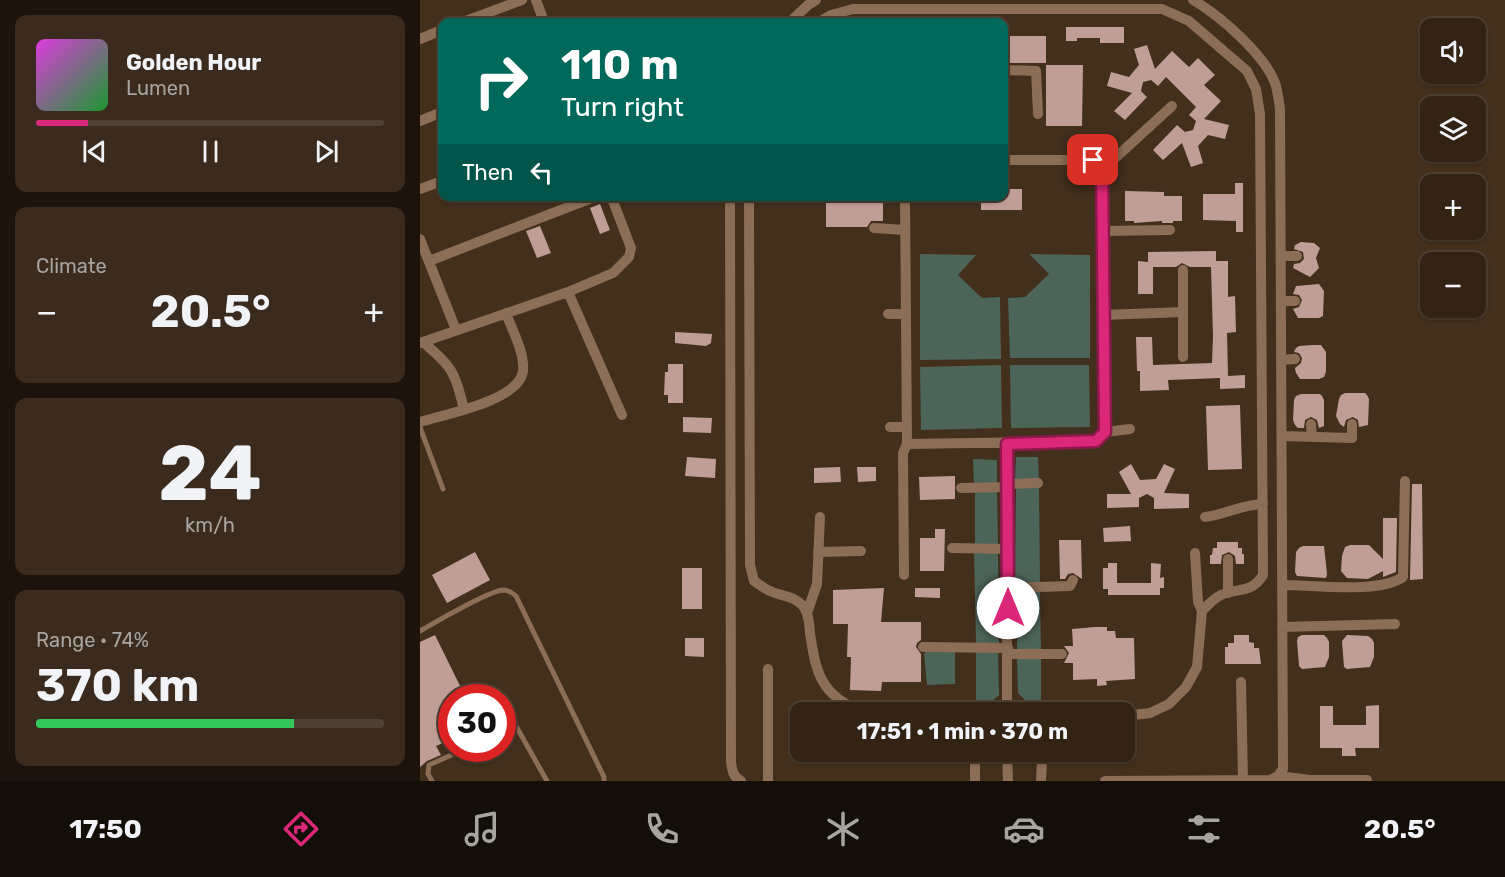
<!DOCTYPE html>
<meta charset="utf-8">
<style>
:root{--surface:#322315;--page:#3a2b1e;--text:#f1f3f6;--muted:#a8a4a0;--line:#4d4034;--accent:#db2777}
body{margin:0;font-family:Rubik,sans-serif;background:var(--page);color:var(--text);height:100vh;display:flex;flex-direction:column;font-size:22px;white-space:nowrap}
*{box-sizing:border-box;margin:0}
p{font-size:20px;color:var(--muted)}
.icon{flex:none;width:33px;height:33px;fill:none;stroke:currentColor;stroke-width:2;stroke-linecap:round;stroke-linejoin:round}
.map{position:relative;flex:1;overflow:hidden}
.drawer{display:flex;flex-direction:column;gap:15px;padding:15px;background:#1c130c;width:420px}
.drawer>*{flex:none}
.banner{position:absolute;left:18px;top:18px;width:570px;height:183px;border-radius:12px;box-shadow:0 2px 4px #0004,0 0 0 2px var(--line);background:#00695c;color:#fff;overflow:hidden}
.fabs{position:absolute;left:1000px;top:18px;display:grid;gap:12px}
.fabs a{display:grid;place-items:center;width:66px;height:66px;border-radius:12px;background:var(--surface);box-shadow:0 2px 4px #0004,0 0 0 2px var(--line);font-size:30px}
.speed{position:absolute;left:18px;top:684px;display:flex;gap:12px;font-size:30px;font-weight:700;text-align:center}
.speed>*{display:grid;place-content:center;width:78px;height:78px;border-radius:50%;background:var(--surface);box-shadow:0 2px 4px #0004,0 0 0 2px var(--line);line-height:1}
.speed .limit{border:9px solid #d22;background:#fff;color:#111}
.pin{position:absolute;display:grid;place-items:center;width:51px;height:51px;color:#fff;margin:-26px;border-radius:12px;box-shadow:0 3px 9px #0006}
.me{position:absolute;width:66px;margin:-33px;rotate:0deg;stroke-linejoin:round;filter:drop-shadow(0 0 4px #0008)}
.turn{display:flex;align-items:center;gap:21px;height:126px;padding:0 24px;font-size:27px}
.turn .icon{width:78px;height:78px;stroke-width:2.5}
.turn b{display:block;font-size:42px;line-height:51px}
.then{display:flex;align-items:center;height:57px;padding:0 24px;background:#0003;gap:12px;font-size:22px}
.big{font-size:45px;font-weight:700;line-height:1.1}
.drawer .widget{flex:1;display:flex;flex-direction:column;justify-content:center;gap:9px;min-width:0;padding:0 21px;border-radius:12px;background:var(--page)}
.drawer .dial{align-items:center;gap:0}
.dial b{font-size:78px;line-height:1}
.song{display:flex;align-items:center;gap:18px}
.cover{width:72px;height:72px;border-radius:9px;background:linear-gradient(135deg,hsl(300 70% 55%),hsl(130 70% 35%))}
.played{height:6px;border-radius:3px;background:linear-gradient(90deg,var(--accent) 15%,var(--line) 15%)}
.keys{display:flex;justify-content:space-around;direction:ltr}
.heat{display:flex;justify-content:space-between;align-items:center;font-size:33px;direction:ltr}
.charge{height:9px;border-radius:4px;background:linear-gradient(90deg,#34c759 74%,var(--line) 0)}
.trip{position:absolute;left:370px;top:702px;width:345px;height:60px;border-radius:12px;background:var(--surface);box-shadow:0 2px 4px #0004,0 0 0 2px var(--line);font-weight:700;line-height:60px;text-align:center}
.menu{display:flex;height:96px;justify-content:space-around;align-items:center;background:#140e08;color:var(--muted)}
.menu .icon{width:42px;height:42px}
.menu .current{color:var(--accent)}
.menu b{font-size:27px;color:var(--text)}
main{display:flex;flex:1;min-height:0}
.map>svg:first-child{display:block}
.green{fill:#4d6458}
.building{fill:#c09e97}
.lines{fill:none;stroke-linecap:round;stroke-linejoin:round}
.lane{stroke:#8c6d56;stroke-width:5}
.street{stroke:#8c6d56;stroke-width:10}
.route-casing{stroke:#8e194d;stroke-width:15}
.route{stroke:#db2777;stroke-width:10}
</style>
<main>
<section class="drawer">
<div class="widget">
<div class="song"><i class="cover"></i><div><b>Golden Hour</b><p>Lumen</p></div></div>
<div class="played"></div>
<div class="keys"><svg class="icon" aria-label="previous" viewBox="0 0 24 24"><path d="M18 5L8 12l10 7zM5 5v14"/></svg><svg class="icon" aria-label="pause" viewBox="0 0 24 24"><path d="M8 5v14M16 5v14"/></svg><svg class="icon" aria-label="next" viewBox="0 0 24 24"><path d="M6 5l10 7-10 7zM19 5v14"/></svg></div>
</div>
<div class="widget"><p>Climate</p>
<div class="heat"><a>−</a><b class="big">20.5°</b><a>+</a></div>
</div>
<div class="widget dial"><b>24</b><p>km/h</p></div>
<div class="widget"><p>Range · 74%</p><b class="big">370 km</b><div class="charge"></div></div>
</section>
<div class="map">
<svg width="1085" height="781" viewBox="0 0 1085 781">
<rect width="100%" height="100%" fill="#422f1c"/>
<!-- green -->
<path class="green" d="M500,254l56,1 -18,20 24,23 18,-1 1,62 -81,1z
M609,254l61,1v103h-80l-2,-60 17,-1 24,-23z
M581,365l1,63 -81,2 -1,-63z
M669,365l1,62 -79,1 -1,-63z
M596,457h22l1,22 -24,1z
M553,459l24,1v23l-23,1z
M596,488h23l1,96h-25z
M555,492h22l1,52 -23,1z
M554,553h24l1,91h-23z
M597,591l23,1 1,58 -24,1z
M509,651h26v33l-28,1 -3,-32z
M556,651h22l1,44 -11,10h-12z
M597,658l24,1v46h-11l-12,-12z"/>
<!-- building -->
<path class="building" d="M646,27h58v16h-24v-5h-23v3h-11z
M586,36h40v27h-40z
M727,45l8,24 17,-18 17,16 9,-9 17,17 -11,10 17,16 -17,18 25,6 -4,14 -17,-4 -10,11 5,17 -12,4 -9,-24 -19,17 -10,-10 24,-25 8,7 8,-2 3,-9 -7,-6 7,-8 -30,-30 -8,9 -7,-6 -8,2 -2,9 6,6 -22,23 -11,-9 18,-18 -25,-7 4,-14 18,5 10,-12 -5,-16z
M626,65h37l-1,61h-36z
M815,183h8v49h-7v-11l-33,-1v-26h32z
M584,189h18v21h-41v-14h23z
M705,191l39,1v4h18v25h-9v2h-11v-2l-28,2v-2h-9z
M406,196h57v25h-12l-4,6h-41z
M180,204l10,26 -10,4 -10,-26z
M120,226l11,27 -14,5 -11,-27z
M881,242l13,1 6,5 -4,10 3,10 -9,9 -17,-9 1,-4 6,-1 4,-4 -1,-7 -9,-3 1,-4z
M796,251v10h12v36l7,-1 1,36 -9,1 1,43 17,-1v13l-25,1v-11l-52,2 1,10 -29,1v-20h-3l-1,-34h16l1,28 59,-2 1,-27 -2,-69h-21l-8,-4 -6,4h-23v27h-15v-33l10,1v-10z
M899,284l5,7 -1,25 -4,2h-21l-5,-9 6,-2 3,-7 -3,-5 -6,-1 3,-8z
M255,332l37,2 -1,9 -5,3 -31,-3z
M893,345h8l5,7v20l-2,5 -5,2h-19l-4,-6 -1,-5 6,-5 1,-5 -3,-5 -5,-1 2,-4 3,-2z
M248,364h15v39h-15v-8h-4l1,-23h3z
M925,393h20l2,2 2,4 -1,26 -9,2 -1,-7 -5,-3 -7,3 -2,7 -4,-3 -4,-8 3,-17 2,-4z
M881,394h19l2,2 2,4v26l-5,2 -2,-8 -6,-3 -6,3 -1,8h-6l-3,-3 -2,-5 1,-20 2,-4z
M820,405l2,64 -34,1 -2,-64z
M263,417l29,1 -1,15 -28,-1z
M267,457l29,2 -1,19 -30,-2z
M711,464l9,16 16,-1 8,-15 11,5 -11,24 25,1v14l-35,1v-11l-7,-4 -8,4v9l-32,1v-14h24l-12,-22z
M420,467l1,15 -27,1v-15z
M437,467h19v14l-18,1z
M535,476v23l-35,1 -1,-23z
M992,484h10l1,95 -13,1z
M963,518h14l-1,54 -13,5v-6l-15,8 -21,-1 -6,-7 1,-15 3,-9 5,-2h19l14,14z
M710,526l1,15 -27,1 -1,-14z
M515,529h10l-1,42h-24v-33h15z
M639,540h22l1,39 -9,-6 -5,1 -3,5h-5z
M797,542h21v6h4v6h2v10h-8l-1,-8 -6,-4 -7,3 -1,9h-11v-9h2l1,-7h4z
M883,546h21l3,28 -1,4 -29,-2 -2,-4 1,-20 3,-4z
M55,552l15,28 -43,23 -15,-28z
M688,563h9v20h34v-20l10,1 -1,14 4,-1v11h-4v7h-52v-6h-5v-21h5z
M262,568h20v41h-20z
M464,588l-3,34h40v18l-4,3 -1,4 5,7v28h-39l-1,9 -31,-1 1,-33h-4l1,-33h-15v-34z
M495,588h25v10l-25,-1z
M675,627h12v4h8l1,7h18l1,41 -29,2 1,4 -10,1v-7l-24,1v-17h-9l5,-10 -5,-7h9l-1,-17z
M15,635l31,63h-14v41l-16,7 5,9 -14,6 -7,6v-125z
M814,635h15v7l5,1v5h5l2,16h-36v-17h3v-4h6z
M882,635h22l3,3 2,4v15l-4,10 -23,2 -3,-3 -2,-25 1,-4z
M927,635l21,1 4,3 2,4v14l-4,10 -23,2 -3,-2 -2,-26z
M265,638h19v19l-19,-1z
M959,705v43h-24l1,8h-14v-8h-22v-42h13v19h33v-19z"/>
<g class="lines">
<!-- lane -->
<path class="lane" d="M0,427l23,62
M0,631c16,-9 68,-40 83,-41 6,0 9,2 13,6l88,181v4
M82,733l14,-7 31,55
M12,781l-4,-7 1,-9 38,-17"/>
<!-- street -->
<path class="street" d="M116,0l8,22
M43,22l59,-22
M370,22l18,-17 8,-5
M399,22l12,-7 22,-6h309l27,12 58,50 9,18 4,25 3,461c-12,19 -24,12 -42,20 -8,4 -13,10 -19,16l-5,56 -11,20 -17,17 -19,9 -25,3
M0,39l22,-9
M584,70v35
M585,70l31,1 2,43
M0,121l22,-9
M682,170l70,-64
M0,189l22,-8
M310,196l1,566c1,8 2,15 10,19
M329,196l1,369 4,16c5,3 11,8 16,10 13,6 23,4 33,15 6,8 6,17 7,27 6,41 11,62 52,79
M485,196l2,248 189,-3 9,-9 -3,-262 -9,-10h-89
M454,228l31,2
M683,231l67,-1
M0,239l36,91
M861,256h16
M9,261l168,-65
M148,292l54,123
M861,301h14
M763,312v-42
M468,314h18
M684,315l79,-3v45
M3,342c30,26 31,28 41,67
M0,343l148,-51 45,-19 16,-16 2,-9 -20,-52
M861,360l14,-1
M0,422c25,-8 99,-21 103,-51 2,-18 -11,-41 -17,-58
M891,424l1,12
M470,427h17
M685,432l25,-3
M862,436l70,2v-14
M587,484l31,-1
M541,488l46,-1
M785,517c20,-2 38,-13 58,-13
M532,548l56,1
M398,552l43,-1
M775,553l3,49 4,9
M484,575l-1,-122 4,-9
M862,585c32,0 96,9 121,-8l2,-96
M588,588l62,-2 3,-6
M808,593v-34
M387,613l10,-29 3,-67
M862,627l113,-3
M503,647l85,1
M588,654h54
M821,682l2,98
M587,712v-268
M587,752l1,29
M555,760v21
M858,776l32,4h57
M348,781v-112
M621,781l1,-20
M685,781l165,-1 8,-4 5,-7 -3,-660c-1,-7 -2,-15 -4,-23 -9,-30 -57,-71 -83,-86"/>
</g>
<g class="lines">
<defs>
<path id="route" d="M588,608l-1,-164 89,-3 9,-9 -3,-262 -9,-10"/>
</defs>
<!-- route casing -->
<use href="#route" class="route-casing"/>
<!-- route -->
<use href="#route" class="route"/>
</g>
</svg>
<div class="fabs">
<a><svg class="icon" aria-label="sound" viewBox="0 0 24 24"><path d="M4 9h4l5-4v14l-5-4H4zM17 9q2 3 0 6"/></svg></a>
<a><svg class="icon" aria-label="layers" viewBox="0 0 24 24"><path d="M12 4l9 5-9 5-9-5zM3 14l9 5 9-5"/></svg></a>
<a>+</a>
<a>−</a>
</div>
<div class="speed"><div class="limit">30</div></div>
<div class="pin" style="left:673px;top:160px;background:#d93025"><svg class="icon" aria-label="arrive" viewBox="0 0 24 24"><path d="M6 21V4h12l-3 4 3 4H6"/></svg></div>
<svg class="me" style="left:588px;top:608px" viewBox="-20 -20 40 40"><circle r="19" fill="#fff"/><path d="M0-13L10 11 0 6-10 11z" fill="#db2777"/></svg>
<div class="trip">17:51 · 1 min · 370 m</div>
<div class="banner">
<div class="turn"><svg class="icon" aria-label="right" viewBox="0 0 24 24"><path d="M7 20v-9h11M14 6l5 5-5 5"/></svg><div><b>110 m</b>Turn right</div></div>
<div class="then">Then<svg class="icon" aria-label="left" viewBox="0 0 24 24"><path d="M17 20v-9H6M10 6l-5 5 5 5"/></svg></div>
</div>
</div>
</main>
<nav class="menu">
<b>17:50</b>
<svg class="icon current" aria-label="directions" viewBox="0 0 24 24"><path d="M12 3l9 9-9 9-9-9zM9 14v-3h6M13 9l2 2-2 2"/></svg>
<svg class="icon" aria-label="music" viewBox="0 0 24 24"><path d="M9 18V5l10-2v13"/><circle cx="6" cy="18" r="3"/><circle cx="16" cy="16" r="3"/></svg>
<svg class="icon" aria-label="phone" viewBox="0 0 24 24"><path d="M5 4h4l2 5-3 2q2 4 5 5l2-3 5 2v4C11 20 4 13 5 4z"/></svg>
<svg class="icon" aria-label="climate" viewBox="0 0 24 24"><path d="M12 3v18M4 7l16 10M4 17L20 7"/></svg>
<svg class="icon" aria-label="car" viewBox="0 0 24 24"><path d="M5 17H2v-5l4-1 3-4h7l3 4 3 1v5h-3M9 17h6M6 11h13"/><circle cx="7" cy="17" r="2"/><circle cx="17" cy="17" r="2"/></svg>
<svg class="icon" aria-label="filters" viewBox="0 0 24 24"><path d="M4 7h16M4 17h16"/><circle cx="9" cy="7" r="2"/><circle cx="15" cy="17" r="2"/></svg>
<b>20.5°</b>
</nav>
